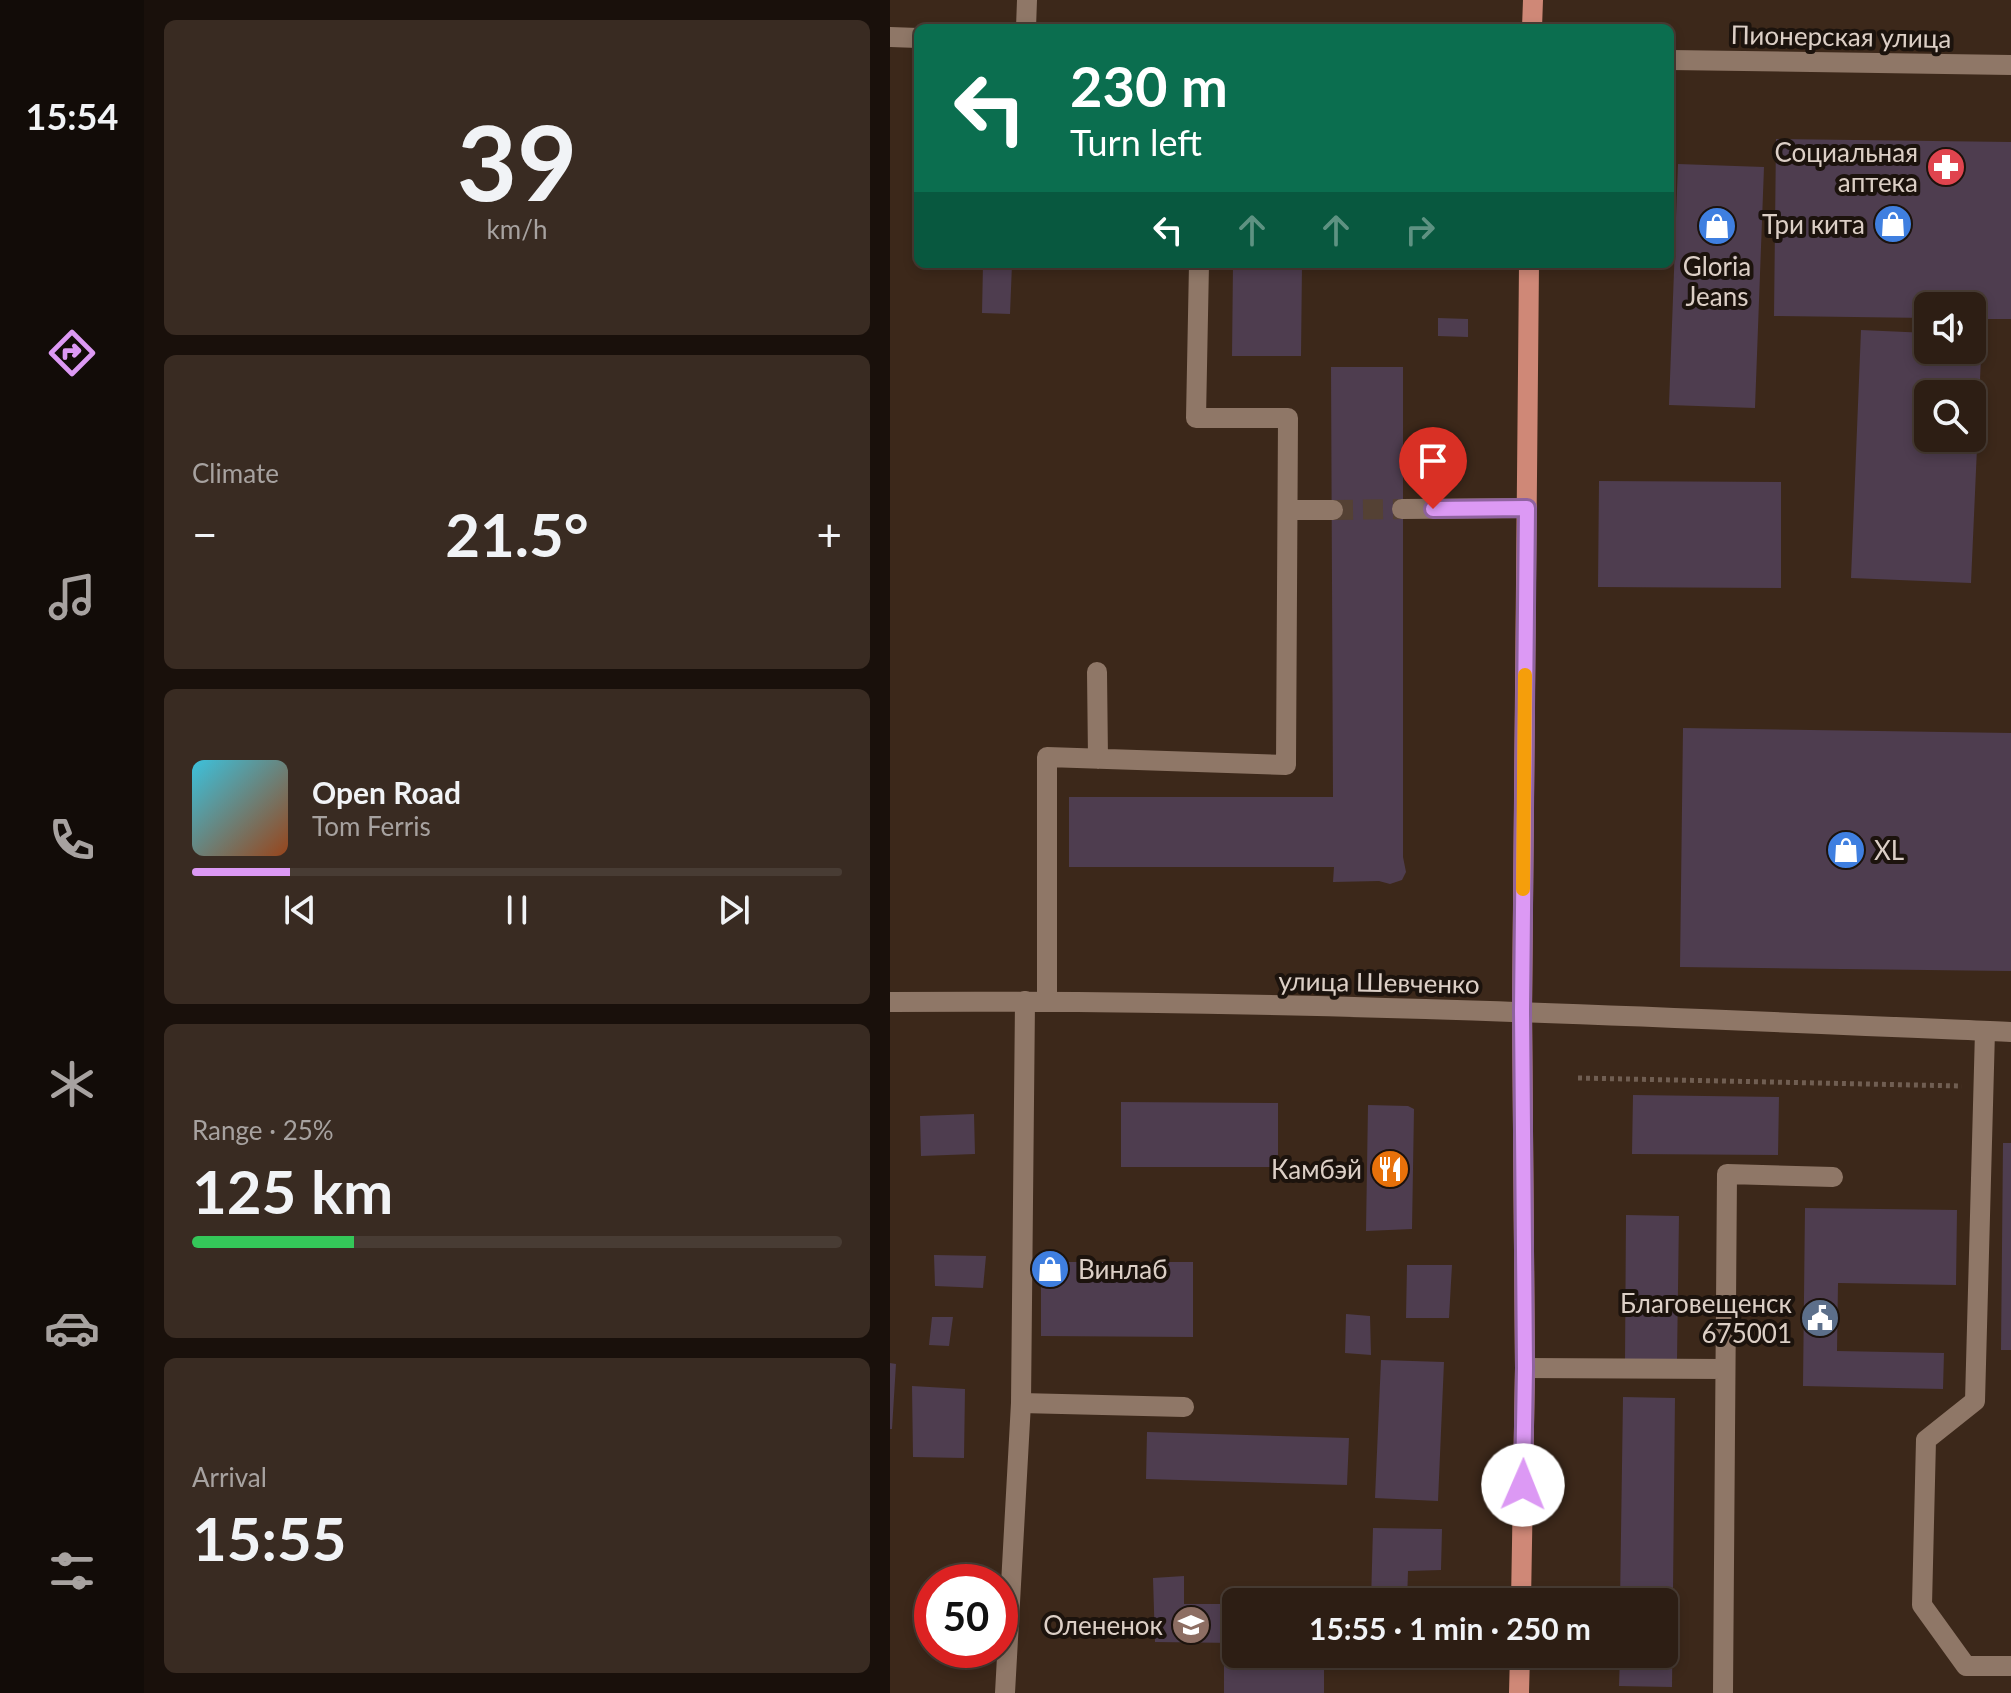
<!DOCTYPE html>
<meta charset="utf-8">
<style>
:root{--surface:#2d1e14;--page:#392b22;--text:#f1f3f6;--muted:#a7a2a0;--line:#483c34;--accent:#dc99f4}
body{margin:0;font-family:Lato,sans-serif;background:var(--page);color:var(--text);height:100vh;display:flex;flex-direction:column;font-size:30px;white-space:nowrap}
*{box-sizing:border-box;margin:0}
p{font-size:26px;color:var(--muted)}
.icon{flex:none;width:44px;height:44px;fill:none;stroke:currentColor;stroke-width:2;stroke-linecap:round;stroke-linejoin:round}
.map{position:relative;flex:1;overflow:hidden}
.sheet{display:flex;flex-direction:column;gap:20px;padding:20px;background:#19100b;width:746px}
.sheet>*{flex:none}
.guide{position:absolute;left:24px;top:24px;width:760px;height:244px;border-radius:12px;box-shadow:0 4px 12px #0003,0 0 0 2px var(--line);background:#0b6e4f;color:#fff;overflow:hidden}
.buttons{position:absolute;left:1024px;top:292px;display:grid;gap:16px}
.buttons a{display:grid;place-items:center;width:72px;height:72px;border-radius:12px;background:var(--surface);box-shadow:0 4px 12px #0003,0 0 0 2px var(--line);font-size:40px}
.speed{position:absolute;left:24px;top:1564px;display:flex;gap:16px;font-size:40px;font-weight:700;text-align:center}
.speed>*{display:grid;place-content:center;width:104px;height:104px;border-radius:50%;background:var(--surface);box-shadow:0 4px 12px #0003,0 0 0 2px var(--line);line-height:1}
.speed .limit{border:12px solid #d22;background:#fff;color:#111}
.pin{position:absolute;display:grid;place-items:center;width:68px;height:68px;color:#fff;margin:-82px -34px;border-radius:50% 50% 50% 0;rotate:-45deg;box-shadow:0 0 8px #0007}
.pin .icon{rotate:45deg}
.me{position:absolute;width:88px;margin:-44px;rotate:1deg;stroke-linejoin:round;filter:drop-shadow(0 0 6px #0008)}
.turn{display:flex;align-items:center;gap:28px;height:168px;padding:0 24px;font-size:36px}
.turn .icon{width:104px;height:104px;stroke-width:2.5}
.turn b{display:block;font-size:56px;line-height:68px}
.lanes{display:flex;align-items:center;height:76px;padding:0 24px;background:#0003;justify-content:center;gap:40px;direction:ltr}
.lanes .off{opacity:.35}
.big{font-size:60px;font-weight:700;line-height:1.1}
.sheet .tile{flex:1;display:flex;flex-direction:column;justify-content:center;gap:12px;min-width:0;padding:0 28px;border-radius:12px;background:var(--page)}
.sheet .dial{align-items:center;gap:0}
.dial b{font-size:104px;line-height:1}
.song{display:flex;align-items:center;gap:24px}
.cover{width:96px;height:96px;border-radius:12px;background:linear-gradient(135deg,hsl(190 70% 55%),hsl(20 70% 35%))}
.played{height:8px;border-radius:4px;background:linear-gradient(90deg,var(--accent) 15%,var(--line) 15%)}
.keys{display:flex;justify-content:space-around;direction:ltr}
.heat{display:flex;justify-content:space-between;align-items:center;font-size:44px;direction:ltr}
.charge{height:12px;border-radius:6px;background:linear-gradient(90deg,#34c759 25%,var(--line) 0)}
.trip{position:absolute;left:332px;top:1588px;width:456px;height:80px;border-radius:12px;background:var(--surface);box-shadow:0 4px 12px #0003,0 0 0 2px var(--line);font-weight:700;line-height:80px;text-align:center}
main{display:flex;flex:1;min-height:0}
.dock{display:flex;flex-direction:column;width:144px;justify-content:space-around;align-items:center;background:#120c08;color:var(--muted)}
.dock .icon{width:56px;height:56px}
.dock .active{color:var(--accent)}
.dock b{font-size:36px;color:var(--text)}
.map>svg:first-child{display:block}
.building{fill:#4e3d4f;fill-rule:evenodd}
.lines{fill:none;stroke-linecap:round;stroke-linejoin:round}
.minor-tunnel{stroke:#544134;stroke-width:20;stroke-dasharray:20 10;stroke-linecap:butt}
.path{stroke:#705e52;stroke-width:5;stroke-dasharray:4 4;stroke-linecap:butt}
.minor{stroke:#8f7767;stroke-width:20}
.major{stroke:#cf8877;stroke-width:20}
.route-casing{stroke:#8f639f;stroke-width:20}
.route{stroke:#dc99f4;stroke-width:14}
.slow{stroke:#f59e0b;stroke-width:14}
.labels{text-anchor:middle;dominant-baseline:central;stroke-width:8;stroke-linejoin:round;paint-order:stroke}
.street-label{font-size:26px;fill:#dccfc6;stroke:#1c130d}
.poi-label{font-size:26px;fill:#dccfc6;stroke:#1c130d;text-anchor:end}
</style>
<main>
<nav class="dock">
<b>15:54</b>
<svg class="icon active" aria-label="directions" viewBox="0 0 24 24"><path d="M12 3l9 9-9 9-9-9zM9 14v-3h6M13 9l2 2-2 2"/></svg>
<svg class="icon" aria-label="music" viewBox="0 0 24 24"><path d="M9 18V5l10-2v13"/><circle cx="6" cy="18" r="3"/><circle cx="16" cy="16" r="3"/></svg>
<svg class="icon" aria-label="phone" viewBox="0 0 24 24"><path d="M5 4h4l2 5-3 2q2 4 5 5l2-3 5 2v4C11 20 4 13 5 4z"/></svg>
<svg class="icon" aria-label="climate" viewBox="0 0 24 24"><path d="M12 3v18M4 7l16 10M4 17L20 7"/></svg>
<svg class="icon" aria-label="car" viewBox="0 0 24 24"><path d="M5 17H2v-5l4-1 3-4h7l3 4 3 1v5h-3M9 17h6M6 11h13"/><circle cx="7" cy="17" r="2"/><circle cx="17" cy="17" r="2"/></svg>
<svg class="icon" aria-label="filters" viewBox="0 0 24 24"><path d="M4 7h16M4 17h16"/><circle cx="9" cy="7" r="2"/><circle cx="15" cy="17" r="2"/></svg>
</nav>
<section class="sheet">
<div class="tile dial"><b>39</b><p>km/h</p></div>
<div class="tile"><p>Climate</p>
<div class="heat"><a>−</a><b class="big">21.5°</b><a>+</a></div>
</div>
<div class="tile">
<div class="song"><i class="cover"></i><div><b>Open Road</b><p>Tom Ferris</p></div></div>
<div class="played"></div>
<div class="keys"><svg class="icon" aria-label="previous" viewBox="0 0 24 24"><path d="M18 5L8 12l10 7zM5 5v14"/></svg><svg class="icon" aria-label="pause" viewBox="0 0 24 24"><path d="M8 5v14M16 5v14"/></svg><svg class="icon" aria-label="next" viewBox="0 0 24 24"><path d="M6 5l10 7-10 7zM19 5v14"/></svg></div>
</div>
<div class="tile"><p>Range · 25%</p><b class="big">125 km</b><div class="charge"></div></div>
<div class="tile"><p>Arrival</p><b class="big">15:55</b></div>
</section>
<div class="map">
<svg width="1121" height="1693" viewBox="0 0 1121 1693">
<rect width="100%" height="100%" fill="#3c281a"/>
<!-- building -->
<path class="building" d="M886,139l235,3v177h-39v-13h-44v12l-154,-2z
M788,164l86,3 -9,241 -86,-3z
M93,264h29l-2,50 -28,-1z
M343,264h69l-1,92h-69z
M548,318l30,1v18l-30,-1z
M971,330l67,3v17h44v-15h10l-11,248 -120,-5zM1038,394h44v44h-44z
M441,367h72v490l3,15 -4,8 -12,4 -11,-3 -46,1 1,-15h-265v-70h264z
M709,481l182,1v106l-183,-1z
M793,728l328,5v238l-331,-4z
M743,1095l146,2 -1,58 -146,-1z
M231,1102l157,1v64h-157z
M478,1105l40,1 6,3 -2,120 -46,2z
M84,1114l1,40 -54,2 -1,-40z
M1113,1143h8v207h-10z
M915,1208l152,2 -1,75 -118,-2 -1,68 107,2 -1,36 -140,-3z
M736,1215l53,1 -2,145h-52z
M44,1255l52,1 -3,32 -48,-2z
M151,1262h152v75l-152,-1z
M517,1265h45l-3,53h-43z
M456,1314l24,2 1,39 -26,-2z
M42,1317h21l-4,29 -20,-1z
M491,1360l63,2 -6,139 -63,-3z
M0,1363l6,1 -4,65h-2z
M22,1386l53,3 -1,69 -51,-1z
M733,1397l52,1 -3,289 -53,-1 1,-32h44v-52h-44z
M257,1432l202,6 -2,47 -201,-6z
M483,1528l69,1 -1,41 -33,1 -1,31h-36z
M294,1576v28h52v39l-81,-1 -2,-64z
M523,1654h34l-1,14 -34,-2z
M334,1664h100v29h-100z"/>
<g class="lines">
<!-- minor-tunnel -->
<path class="minor-tunnel" d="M443,510l69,-1"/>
<!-- path -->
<path class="path" d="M688,1078l384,8"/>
<!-- minor -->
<path class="minor" d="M136,28l1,-28
M0,37l28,1
M780,60l341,5
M512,509l125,-1
M399,510h44
M207,672l1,87
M157,1001v-244l239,8 2,-347h-92l3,-154
M0,1002c374,-3 748,14 1121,30
M1095,1031l-10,370 -49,39 -4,165 44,61h45
M635,1368l200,1
M131,1403l163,4
M115,1693l16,-290 4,-402
M833,1693l4,-519 106,3"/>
<!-- major -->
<path class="major" d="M642,28l1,-28
M631,1602l4,-234 -3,-357 7,-747
M629,1693l1,-39"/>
</g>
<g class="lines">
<defs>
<path id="route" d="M543,509l94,-1 -5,503 3,357 -2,117"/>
</defs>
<!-- route casing -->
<use href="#route" class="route-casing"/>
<!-- route -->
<use href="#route" class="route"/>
<!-- slow -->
<path class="slow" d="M633,889l2,-214"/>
</g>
<!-- icons -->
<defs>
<symbol id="pharmacy-disc" viewBox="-11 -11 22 22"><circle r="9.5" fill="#e0444e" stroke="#1c130d"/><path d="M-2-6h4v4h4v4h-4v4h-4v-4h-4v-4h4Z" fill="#fff"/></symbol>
<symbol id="shop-disc" viewBox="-11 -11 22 22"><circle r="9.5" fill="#3f7fe0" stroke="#1c130d"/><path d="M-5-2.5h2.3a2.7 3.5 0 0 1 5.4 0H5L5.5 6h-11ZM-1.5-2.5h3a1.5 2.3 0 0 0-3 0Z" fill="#fff"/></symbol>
<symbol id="restaurant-disc" viewBox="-11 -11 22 22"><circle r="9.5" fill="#e8710a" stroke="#1c130d"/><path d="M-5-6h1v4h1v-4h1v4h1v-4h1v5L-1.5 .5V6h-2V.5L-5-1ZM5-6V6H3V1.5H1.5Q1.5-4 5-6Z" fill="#fff"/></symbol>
<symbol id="civic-disc" viewBox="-11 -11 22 22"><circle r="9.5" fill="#5c6f8a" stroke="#1c130d"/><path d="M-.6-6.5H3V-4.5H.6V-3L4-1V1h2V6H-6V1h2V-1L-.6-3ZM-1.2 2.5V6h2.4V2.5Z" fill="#fff"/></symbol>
<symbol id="school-disc" viewBox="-11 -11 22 22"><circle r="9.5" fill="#8d6e63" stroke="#1c130d"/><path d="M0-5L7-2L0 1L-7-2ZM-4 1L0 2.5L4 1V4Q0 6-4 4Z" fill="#fff"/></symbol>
</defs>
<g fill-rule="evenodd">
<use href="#pharmacy-disc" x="1034" y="145" width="44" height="44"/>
<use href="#shop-disc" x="981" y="202" width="44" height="44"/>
<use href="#shop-disc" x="805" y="204" width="44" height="44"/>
<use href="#shop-disc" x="934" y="828" width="44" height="44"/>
<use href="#restaurant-disc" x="478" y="1147" width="44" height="44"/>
<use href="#shop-disc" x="138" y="1247" width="44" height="44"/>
<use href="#civic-disc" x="908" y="1296" width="44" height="44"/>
<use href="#school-disc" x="279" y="1603" width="44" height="44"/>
</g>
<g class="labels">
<!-- street labels -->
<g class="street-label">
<text transform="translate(951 36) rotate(1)">Пионерская улица</text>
<text transform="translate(489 982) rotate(1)">улица Шевченко</text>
</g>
<!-- poi labels -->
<g class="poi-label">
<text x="1028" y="152">Социальная<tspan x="1028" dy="30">аптека</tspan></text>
<text x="975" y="224">Три кита</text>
<text x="827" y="266" text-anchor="middle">Gloria<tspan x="827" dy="30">Jeans</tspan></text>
<text x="984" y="850" text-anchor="start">XL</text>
<text x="472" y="1169">Камбэй</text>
<text x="188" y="1269" text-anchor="start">Винлаб</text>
<text x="902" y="1303">Благовещенск<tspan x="902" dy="30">675001</tspan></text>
<text x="273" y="1625">Олененок</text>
</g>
</g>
</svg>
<div class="buttons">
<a><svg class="icon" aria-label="sound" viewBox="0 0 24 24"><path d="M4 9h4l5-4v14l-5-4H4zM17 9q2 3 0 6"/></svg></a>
<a><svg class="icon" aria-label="search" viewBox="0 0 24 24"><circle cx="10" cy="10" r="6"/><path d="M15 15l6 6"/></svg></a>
</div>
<div class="speed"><div class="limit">50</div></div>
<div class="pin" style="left:543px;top:509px;background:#d93025"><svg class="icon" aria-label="arrive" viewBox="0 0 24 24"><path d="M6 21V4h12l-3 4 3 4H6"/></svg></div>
<svg class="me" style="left:633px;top:1485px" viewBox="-20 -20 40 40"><circle r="19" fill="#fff"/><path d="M0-13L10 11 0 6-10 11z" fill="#dc99f4"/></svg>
<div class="trip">15:55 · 1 min · 250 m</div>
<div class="guide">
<div class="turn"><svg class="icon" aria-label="left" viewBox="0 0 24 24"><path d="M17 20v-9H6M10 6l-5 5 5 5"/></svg><div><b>230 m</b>Turn left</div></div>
<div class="lanes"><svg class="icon" aria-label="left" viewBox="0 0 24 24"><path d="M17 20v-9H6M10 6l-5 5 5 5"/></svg><svg class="icon off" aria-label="ahead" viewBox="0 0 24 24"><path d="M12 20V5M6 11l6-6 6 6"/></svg><svg class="icon off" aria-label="ahead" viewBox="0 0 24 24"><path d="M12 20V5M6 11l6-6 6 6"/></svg><svg class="icon off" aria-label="right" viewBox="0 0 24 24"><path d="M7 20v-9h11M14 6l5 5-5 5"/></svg></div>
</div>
</div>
</main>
